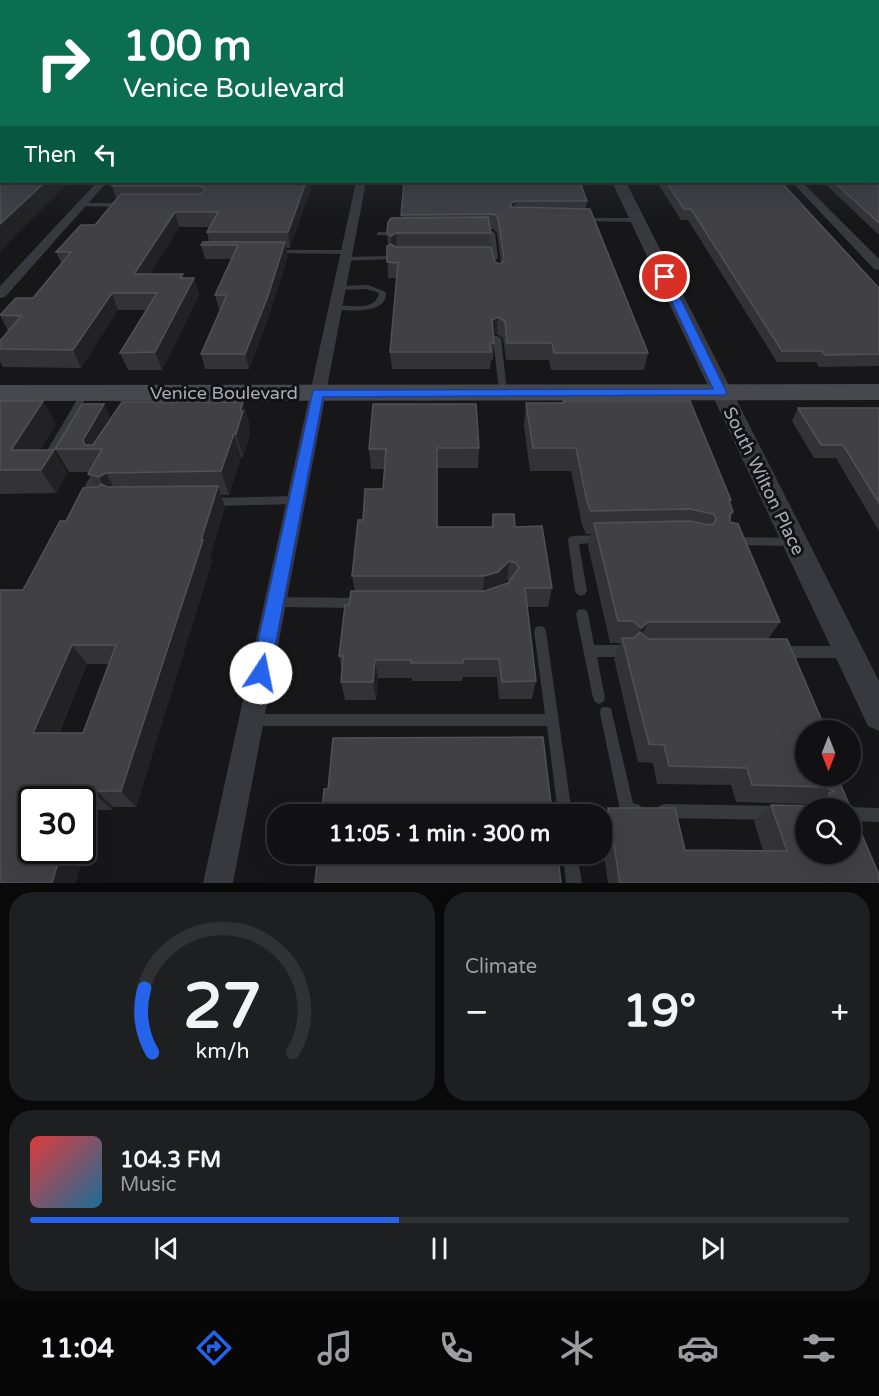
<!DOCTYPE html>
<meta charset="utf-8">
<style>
:root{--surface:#111113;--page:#1e1f21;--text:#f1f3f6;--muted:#9c9da0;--line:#303133;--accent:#2563eb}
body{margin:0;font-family:"Varela Round",sans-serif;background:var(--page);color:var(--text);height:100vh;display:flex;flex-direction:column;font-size:22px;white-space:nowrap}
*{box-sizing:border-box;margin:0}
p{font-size:20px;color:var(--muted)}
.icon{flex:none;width:33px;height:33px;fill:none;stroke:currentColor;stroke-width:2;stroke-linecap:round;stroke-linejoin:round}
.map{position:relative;height:883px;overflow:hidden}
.sheet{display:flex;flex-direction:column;gap:9px;padding:9px;background:#09090a;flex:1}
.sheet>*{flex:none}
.top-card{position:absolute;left:0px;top:0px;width:879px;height:183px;box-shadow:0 6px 24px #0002,0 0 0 2px var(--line);background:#0b6e4f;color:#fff;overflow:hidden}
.needle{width:39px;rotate:180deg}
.buttons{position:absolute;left:795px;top:720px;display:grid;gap:12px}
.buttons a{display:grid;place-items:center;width:66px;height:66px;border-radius:50%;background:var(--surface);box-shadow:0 6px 24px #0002,0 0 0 2px var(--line);font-size:30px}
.speed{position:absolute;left:18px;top:786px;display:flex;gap:12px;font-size:30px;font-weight:700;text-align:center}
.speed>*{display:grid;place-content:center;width:78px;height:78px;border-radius:50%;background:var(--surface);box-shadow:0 6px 24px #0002,0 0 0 2px var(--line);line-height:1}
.speed .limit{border:3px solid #111;border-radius:9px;background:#fff;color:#111}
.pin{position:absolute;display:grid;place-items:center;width:51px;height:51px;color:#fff;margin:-26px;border:3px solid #fff;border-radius:50%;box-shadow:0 2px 6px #0007}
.me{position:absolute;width:66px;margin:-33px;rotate:11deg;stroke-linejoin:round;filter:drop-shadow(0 0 4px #0008)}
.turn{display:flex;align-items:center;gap:21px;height:126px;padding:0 24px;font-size:27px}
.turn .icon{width:78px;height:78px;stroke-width:2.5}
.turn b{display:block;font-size:42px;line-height:51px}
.then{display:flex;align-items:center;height:57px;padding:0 24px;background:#0003;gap:12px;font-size:22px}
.big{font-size:45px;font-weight:700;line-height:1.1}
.sheet .widget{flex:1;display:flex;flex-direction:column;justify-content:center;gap:9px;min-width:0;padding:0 21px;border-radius:24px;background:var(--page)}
.sheet .dial{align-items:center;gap:0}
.dial svg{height:156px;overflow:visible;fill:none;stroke:var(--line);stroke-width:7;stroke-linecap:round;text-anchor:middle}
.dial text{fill:var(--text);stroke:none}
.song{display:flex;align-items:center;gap:18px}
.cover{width:72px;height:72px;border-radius:9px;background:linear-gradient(135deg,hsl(0 70% 55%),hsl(200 70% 35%))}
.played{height:6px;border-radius:3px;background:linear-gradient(90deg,var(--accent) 45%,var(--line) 45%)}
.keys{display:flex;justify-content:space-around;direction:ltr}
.heat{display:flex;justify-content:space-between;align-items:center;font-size:33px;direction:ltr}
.sheet .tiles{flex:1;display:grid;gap:9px;grid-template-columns:1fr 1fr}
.widget:last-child{grid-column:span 2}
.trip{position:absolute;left:267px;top:804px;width:345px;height:60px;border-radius:24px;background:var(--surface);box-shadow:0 6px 24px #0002,0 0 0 2px var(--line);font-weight:700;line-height:60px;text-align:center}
.tabs{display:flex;height:96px;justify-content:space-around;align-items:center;background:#070708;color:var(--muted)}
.tabs .icon{width:42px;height:42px}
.tabs .on{color:var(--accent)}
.tabs b{font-size:27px;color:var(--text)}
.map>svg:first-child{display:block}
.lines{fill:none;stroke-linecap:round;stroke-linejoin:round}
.service{fill:#38393e;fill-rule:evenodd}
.minor{fill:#38393e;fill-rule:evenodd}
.tertiary{fill:#38393e;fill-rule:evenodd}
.secondary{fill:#46484e;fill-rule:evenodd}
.wall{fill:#333337;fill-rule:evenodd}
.shaded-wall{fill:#222225}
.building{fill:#404045;stroke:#505157;stroke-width:1.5;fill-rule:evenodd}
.route{fill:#2563eb;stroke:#184099;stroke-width:1.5}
.labels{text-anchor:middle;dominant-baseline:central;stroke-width:6;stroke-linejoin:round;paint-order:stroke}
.street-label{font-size:18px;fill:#a9adb9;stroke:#121214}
</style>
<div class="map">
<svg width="879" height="883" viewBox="0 0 879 883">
<rect width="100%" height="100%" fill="#171719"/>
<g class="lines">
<!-- service -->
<path class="service" d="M80,203h43l3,2 -3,2 -45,-1v-2z
M583,218h54l3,2 -3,2 -56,-1 -1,-1z
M492,231l3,2 3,25 -3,2 -13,-1v-2l10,-1 -3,-21h-10l-3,-2 3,-2z
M379,232h21l3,2 -3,2 -23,-1v-2z
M277,250h69l3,2 -3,2 -71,-1 -1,-1z
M388,256l2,1v2l-45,2 -3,-2 3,-2z
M368,285l18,7c0,5 -1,10 -6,13 -9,7 -39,7 -49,2l4,-2c14,0 41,7 44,-12l-12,-4 -28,1 -3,-2 3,-2z
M494,336h3l4,2 6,54 -4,3 -4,-3 -6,-54z
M85,390l4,3 -41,70h-6l-2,-2 2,-2 39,-66z
M92,478l3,1 2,3 -9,19h-6l-2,-3 7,-16 2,-3z
M296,496l3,1 2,3 -2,3 -3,1 -85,2 -3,-1 -2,-3 2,-3 3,-1z
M600,535l4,1 1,3 -1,3 -25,2 8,47 -2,3 -4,2 -4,-2 -2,-3 -7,-51 1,-3 4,-1z
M734,537l58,1 4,1 1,3 -1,3 -4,1 -58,-1 -4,-1 -1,-3 1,-3z
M275,597l85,1 4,2 2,3 -2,3 -4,2 -85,-1 -4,-2 -2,-3 2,-3z
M582,609l4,1 2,4 6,31h30l4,2 2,4 -2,4 -4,2h-27l8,41 -2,4 -4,2 -4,-2 -2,-4 -17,-84 2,-4z
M540,626l4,1 2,4 26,183h-14l-11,-88h-294l-5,-1 -1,-5 1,-5 5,-1h292l-11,-83 2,-4z
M782,646h61l4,2 2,4 -2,4 -4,2h-61l-4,-2 -2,-4 2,-4z
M606,707l5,1 1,5 21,90 7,2 2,5 -2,5c-6,3 -12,3 -18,0l-2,-5 -20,-97 1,-5z
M664,804l109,2 5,2 2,5 -2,5 -5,2 -109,-2 -5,-2 -2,-5 2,-5z
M850,807l29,1v14l-29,-1v-13h-4z
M563,854h14l5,29h-16z"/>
<!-- minor -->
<path class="minor" d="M878,117l1,1v7l-1,-1z
M97,182h10l-102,115 -5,1v-12z
M356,182h10l-133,701h-30z
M792,182h10l77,77v11l-5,-1z"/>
<!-- tertiary -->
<path class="tertiary" d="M612,182h14l253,499v50l-11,-5z"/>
<!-- secondary -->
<path class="secondary" d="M879,384v16l-879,1v-16z"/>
</g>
<!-- wall -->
<path class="wall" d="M0,97h2v55h-2z
M879,137v98l-56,-53h55z
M313,182l-23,66h-4l2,8 -17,54 -22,59h-44l-4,-15 20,-45h-2l-4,-14 17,-36h-27l-4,-14 8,-3 -2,-10 2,-5h-30l-29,47 34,4h10l5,17 -37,75h-34l-8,-17 26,-43h-28l-37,58 -78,-1 -3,-5v-21l8,-10 -8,-16 33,-17 29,-34 -6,-12 39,-27 21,-27 -4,-12z
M404,182l183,19 -1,8 62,144 -4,17h-93l-2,-10h-43l-3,-22 -6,-4 -3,2v7l-1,17h-2l-1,9h-98l-2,-17 7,-74h-9l-1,-32 1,-1 -1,-12 14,-15zM490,229h3l4,4 4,30 -1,1 -5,-2 -5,-15z
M657,182h124l98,106v78l-60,1 -3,-5h-39l-89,-142h-7z
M0,401l56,23 -16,26h14l13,23 -11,20 -56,1z
M563,401l168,99 -1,3 3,9 -3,8v2l50,100 -12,17 69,137 42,107h-271l-6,-41v-23l6,-11 77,42 78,1 -9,-30 17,-16h38l-3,-1 -70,-2 -5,-17 -74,-1 -4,-21 -15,-1 -24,-103 6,-16h-10l-22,-97 3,-12h-5l-4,-9 -11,-54h-41l-6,-45 2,-23h37z
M104,404l7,15 139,6 -2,4 2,5 -7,23h-2l-12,38h-8l4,12 -15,50 2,4 -76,246h-23l-1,3h-14l-23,73 -52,-293 43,-69 29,-34 -7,-13 2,-2h-21l-14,-23zM87,664h22l-26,69h-24z
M798,408h81v123l-43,-73h-22l-22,-37z
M479,448l-1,20h-41v59h54l2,-13 22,13 37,61 -4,19h-21l9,74 -4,18h-33l-2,-22h-34l-1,4h-50v-3h-34l-2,22h-31l-4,-18 1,-12 -3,-14 10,-51 6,-14 -3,-15 11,-56 20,-31 2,-20h-14l-2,-20zM507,580l3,1 -2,2 -6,2z"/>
<!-- shaded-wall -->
<path class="shaded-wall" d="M45,182h24l-69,70v-28z
M306,182h7l-23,66 -2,-16z
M515,201l-1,15 -4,2 1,-15z
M175,212l4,15 -39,64 -6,-17z
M396,233l1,21 -5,3 -1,-21z
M285,242l3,14 -17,54 -22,59 -4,-15z
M183,274l4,16 7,-12 5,17 -37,75 -7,-18z
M112,293l6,17 -37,58 -8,-18z
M498,317l-1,17 -6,3 1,-17z
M43,401l13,23 -28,46 -17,-20z
M243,402l7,23 -2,4 2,5 -7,23 -7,-23 4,-23z
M104,404l11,23 -13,22h-14l-5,-9z
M234,434l7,23 -12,38 -8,-24z
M54,450l13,23 -11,20 -15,-23z
M106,473l12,23 -6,4 -13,-23z
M218,486l7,21 -15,50 2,4 -76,246 -15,-16z
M509,561l-2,19 -11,11 -13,5 1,-20z
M648,622l-9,22 -7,5 9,-21z
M72,645l15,19 -36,86 -18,-17z
M375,660l3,18 -2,22 -3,-18z
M97,791l16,16 -1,3 -16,-15z
M81,795l17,15 -23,73h-23l10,-33h20v-50h-3z"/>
<!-- building -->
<path class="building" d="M0,97h2v39h-2z
M878,136l1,1v86l-45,-41h44z
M2,153v29h43l-45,42v-70z
M116,182h190l-18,50h-81l11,-20h-43l-41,62h49l-3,4h14l-39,74 -35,1 37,-60h-45l-39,57 -73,-1v-8l21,-25 -21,-1 16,-17h17l38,-46h-15l25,-27h14l26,-31h79l4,-2 1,-3 -5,-3h-88z
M404,182h176l7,19h-72l-4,2v4l79,2 58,144h-94l-2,-10h-45l-2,-22 -7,-4 -6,3 2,23h-4l1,9h-101l8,-89 -11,-1v-16l4,-2 5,3h95l4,15 5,2 4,-4 -6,-42 -4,-4 -93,1z
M666,182h115l98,106v66l-54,1 -3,-4h-40l-91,-142h-7z
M488,217l3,16h-95l-5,3 -4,-3 1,-11 3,-4z
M203,242h82l-17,54 -23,58h-44l25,-57 -1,-2h-10l23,-50h-37z
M0,401h43l-32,49h43l-13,20h-41z
M563,401h127l41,99h-2l4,12 -3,2v8l8,2 42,98h-132l-7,6 -8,-7h-15l-24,-98 96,-2 19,4 6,-2 1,-5 -3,-4 -23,-5 -99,2 -4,-9 -11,-54h-43l-7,-45h38z
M122,402h121l-3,9h3l-7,23h-2l-13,37 -115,2 -7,4 -11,-3 14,-25h-47l27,-45h22l-21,36 2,5h8z
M373,404h103l3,44h-42v79h56v-13h21l1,13 27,-1 10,62h-27l11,93 -34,1 -3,-23h-36v4h-52v-3h-36l-2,22h-32l2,-26h-4l6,-51h4l2,-14h134l23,-8 11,-15 -3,-5 -7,-2 -11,11 -14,4h-132l6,-56h5l2,-31h18l3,-40h-17z
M798,408h81v95l-36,-58h-22z
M101,484l6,3 111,-1 -17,54h2l-82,251h-24l-1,4h-15l-2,5h-47v50h30l-10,33h-52v-293h23l37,-69h6l17,-33 15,-1zM72,645h44l-33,88h-50z
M640,632l8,7h139l39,91h-20v46h31l42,99v8h-259l-12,-75h67l10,42 102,1 -16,-46 55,1 3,-3v-10l5,-2 -8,-4 -74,-2 -5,-17 -78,-2 -5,-21 -15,-1 -27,-106h12zM806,808h44v46h-44z
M543,737l8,67h3l1,10h-233l2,-25h4l5,-51z
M318,854h242v4h-2l3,25h-246z"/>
<!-- sky -->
<linearGradient id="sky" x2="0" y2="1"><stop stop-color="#0d0d0e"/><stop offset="0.44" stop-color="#363c49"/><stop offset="1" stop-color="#363c49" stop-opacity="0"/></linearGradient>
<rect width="879" height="221" fill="url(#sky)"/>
<!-- route -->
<path class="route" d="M665,274l5,3 57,116 -2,2 -402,2 -53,276 -3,6 -6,3 -7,-3 -3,-6 62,-283 400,-1 -53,-112z"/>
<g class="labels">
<!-- street labels -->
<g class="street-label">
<text x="224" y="393">Venice Boulevard</text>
<text transform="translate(764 481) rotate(64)">South Wilton Place</text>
</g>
</g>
</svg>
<div class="buttons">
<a><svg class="needle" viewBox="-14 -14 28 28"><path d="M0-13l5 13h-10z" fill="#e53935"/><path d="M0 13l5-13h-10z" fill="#9c9da0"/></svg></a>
<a><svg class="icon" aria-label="search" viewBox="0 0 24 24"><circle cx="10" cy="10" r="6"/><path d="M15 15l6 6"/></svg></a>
</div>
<div class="speed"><div class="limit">30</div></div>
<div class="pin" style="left:665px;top:277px;background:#d93025"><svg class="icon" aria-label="arrive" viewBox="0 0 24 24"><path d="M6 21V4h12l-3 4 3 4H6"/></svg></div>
<svg class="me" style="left:261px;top:673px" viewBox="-20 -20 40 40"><circle r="19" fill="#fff"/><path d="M0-13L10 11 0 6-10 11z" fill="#2563eb"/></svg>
<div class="trip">11:05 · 1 min · 300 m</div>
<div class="top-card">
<div class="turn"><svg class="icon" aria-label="right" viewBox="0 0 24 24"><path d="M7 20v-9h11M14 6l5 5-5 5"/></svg><div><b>100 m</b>Venice Boulevard</div></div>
<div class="then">Then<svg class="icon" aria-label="left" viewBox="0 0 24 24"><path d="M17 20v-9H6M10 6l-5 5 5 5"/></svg></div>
</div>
</div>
<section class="sheet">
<div class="tiles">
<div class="widget dial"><svg viewBox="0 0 100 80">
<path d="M14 69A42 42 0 1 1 86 69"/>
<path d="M14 69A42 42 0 0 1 10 36" stroke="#2563eb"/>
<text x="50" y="56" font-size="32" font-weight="700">27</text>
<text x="50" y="72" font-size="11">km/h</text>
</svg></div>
<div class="widget"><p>Climate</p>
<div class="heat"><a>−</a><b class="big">19°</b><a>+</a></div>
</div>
<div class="widget">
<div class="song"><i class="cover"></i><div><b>104.3 FM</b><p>Music</p></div></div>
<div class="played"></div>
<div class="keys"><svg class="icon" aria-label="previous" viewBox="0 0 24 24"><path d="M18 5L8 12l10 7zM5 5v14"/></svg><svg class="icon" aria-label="pause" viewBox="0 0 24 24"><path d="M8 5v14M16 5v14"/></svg><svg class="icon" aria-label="next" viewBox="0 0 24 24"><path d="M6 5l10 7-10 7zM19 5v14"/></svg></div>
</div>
</div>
</section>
<nav class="tabs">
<b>11:04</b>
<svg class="icon on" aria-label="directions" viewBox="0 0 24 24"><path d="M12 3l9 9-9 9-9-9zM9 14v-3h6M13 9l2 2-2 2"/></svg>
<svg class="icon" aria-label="music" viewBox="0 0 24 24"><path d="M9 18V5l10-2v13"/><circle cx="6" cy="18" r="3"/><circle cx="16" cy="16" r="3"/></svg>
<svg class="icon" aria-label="phone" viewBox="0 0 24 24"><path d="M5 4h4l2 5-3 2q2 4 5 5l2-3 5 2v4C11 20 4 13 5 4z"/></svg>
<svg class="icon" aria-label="climate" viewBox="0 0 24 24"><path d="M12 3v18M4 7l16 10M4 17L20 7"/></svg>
<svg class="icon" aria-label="car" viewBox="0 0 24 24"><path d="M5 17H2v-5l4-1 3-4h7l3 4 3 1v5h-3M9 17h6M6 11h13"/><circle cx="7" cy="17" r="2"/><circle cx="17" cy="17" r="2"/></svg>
<svg class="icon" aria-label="filters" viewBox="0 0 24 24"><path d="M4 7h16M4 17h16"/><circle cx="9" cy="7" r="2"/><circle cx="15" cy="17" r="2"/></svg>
</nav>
